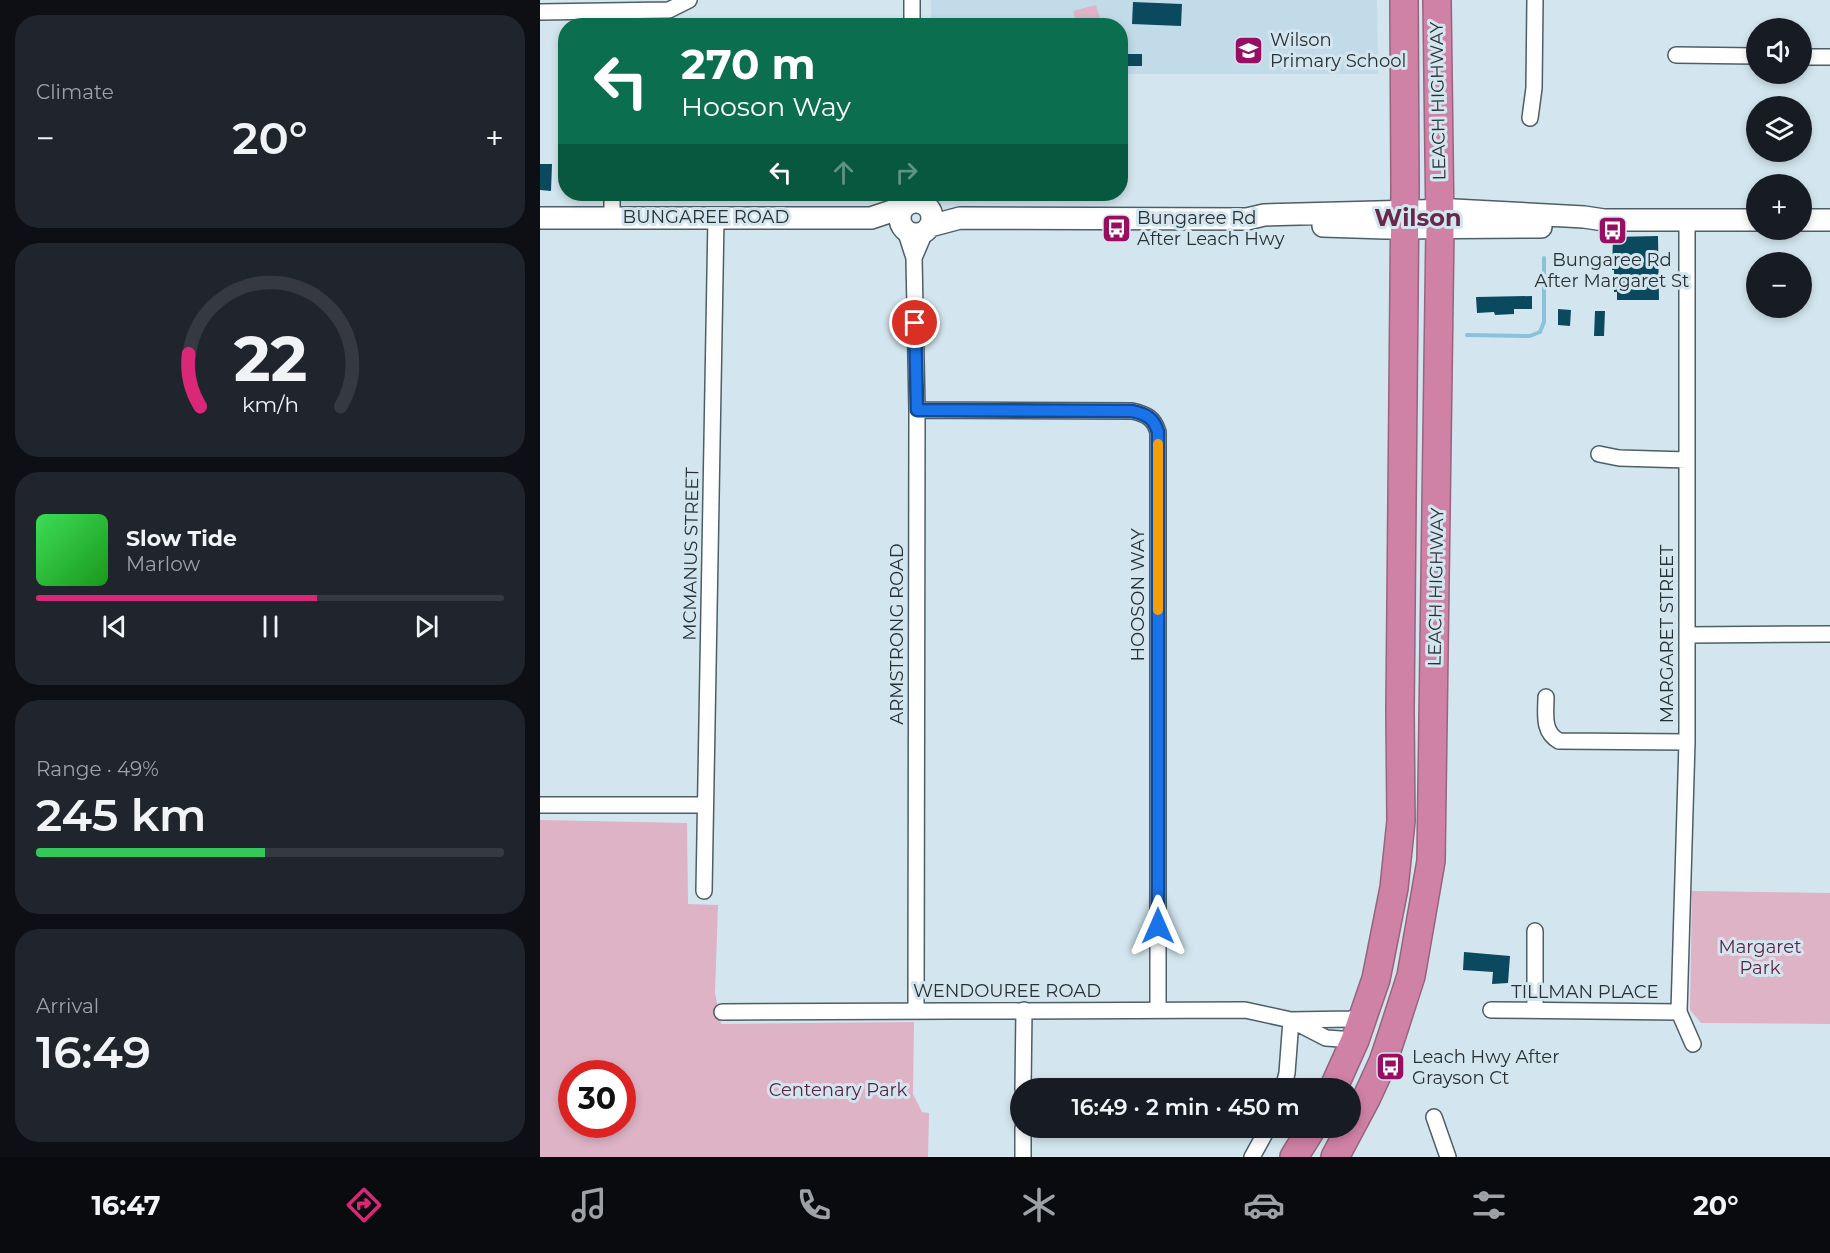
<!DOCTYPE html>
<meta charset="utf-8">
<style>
:root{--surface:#171b24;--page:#20242c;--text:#f1f3f6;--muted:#9ea1a6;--line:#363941;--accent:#db2777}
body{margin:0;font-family:Montserrat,sans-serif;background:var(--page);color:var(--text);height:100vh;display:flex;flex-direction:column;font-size:22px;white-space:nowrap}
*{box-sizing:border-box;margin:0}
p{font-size:20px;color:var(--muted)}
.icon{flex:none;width:33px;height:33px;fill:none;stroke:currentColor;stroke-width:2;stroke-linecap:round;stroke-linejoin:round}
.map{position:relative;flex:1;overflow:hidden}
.sheet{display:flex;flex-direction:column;gap:15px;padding:15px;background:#0d0f14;width:540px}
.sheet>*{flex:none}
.banner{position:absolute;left:18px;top:18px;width:570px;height:183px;border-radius:24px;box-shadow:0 3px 9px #0003;background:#0b6e4f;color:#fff;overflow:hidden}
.tools{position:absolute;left:1206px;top:18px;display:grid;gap:12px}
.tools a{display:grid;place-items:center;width:66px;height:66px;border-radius:50%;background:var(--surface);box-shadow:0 3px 9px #0003;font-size:30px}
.speed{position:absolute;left:18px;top:1060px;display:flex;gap:12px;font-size:30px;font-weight:700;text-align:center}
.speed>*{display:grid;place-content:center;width:78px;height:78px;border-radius:50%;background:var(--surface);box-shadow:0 3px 9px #0003;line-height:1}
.speed .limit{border:9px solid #d22;background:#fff;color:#111}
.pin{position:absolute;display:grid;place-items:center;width:51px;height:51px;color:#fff;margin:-26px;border:3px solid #fff;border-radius:50%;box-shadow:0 2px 6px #0007}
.me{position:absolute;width:66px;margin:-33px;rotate:0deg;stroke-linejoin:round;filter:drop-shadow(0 0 4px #0008)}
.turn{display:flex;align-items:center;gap:21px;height:126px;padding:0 24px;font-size:27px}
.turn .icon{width:78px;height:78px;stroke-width:2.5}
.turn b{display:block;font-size:42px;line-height:51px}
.lanes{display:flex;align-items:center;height:57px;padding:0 24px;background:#0003;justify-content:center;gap:30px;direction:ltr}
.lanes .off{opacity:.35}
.big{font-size:45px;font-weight:600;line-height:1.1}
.sheet .card{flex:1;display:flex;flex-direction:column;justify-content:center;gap:9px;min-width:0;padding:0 21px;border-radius:24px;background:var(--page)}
.sheet .dial{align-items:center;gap:0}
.dial svg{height:156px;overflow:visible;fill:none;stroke:var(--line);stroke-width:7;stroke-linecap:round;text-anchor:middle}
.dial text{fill:var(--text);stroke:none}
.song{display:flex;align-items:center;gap:18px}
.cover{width:72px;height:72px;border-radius:9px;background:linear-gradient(135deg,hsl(130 70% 55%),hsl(120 70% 35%))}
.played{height:6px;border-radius:3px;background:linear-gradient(90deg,var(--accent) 60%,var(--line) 60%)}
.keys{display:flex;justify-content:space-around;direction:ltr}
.heat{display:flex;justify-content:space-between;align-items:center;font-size:33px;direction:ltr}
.charge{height:9px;border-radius:4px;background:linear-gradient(90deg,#34c759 49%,var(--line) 0)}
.trip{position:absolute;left:470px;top:1078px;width:351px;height:60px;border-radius:30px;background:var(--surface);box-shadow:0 3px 9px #0003;font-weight:600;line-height:60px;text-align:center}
.tabs{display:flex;height:96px;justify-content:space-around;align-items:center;background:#090b0e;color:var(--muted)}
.tabs .icon{width:42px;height:42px}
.tabs .selected{color:var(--accent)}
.tabs b{font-size:27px;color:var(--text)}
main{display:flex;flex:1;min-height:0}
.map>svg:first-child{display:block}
.built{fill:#c1dbe8}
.green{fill:#ddb3c5;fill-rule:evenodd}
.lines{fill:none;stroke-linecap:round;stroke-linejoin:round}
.stream{stroke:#8ac2dc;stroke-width:4}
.building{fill:#0b495f}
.street-casing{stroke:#4e5e66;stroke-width:18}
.secondary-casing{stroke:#4e5e66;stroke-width:24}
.highway-casing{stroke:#95657e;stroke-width:30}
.street{stroke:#fff;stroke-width:15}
.secondary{stroke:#fff;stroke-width:21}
.highway{stroke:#cf81a6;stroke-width:27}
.route-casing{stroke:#114b97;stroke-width:15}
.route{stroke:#1a73e8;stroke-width:10}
.slow{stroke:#f59e0b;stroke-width:10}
.labels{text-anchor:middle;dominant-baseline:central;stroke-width:6;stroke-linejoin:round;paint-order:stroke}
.poi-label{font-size:18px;fill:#293033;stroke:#d3e6ef;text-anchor:start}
.street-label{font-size:18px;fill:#293033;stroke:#d3e6ef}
.park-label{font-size:18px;fill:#5d1f40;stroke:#d3e6ef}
.district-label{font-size:24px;font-weight:bold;fill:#68284a;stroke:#d3e6ef}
</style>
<main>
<section class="sheet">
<div class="card"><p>Climate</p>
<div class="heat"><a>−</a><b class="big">20°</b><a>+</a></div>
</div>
<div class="card dial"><svg viewBox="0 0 100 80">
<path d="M14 69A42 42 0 1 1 86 69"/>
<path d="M14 69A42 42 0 0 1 8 42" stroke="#db2777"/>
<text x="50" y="56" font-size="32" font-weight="700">22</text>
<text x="50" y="72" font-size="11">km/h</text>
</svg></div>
<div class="card">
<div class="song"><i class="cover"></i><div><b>Slow Tide</b><p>Marlow</p></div></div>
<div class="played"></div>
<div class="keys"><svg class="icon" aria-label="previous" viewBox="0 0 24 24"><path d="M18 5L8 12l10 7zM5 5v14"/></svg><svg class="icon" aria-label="pause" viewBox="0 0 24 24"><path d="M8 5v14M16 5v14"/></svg><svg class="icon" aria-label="next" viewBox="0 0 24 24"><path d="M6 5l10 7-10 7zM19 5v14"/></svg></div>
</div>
<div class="card"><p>Range · 49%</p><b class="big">245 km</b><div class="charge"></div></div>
<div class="card"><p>Arrival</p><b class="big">16:49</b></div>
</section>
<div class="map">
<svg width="1290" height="1157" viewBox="0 0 1290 1157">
<rect width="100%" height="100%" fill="#d3e6ef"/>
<!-- built -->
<path class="built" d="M391,0h446l1,74h-257l-1,-48h-189z"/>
<!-- green -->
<path class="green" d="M556,5l6,20h-25l-4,-14z
M0,820l147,3 1,81 30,1 -3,88 6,31 193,-2 -1,72 9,18 7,1 -1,44h-388zM32,1074h50v51h-50z
M1152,891l138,2v131l-129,-1 -11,-13z"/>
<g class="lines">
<!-- stream -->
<path class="stream" d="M927,335l63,1 10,-4 4,-10v-64"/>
</g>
<!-- building -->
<path class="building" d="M593,2l49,2 -1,22 -49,-2z
M585,54h17v12h-17z
M0,164h12l-1,27 -11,-1z
M1118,236l1,64h-42v-8h-3v-22h-2l1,-33z
M992,296v13h-18v5l-19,1 -1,-3 -17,1 -1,-16z
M1018,309l13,1 -1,16 -12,-1z
M1055,311h10l-1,25h-10z
M924,952l46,4 -2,27 -16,1 1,-12 -30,-2z"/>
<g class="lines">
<defs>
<path id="street" d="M0,12l129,-2 20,-10
M372,26v-26
M1136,55l80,1
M1262,57h28
M990,118l4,-30 1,-88
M72,194v23
M381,194l5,11
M368,204l2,-10
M1147,220v522l-8,270 14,32
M365,230l9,28 3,152 -1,601
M374,258l11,-26
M377,410l215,1c14,3 22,7 26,21v578
M1059,454l20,4 68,2
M1147,635l143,-1
M1006,697c0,16 -4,35 13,44l128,1
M0,805h165
M164,891l12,-673
M995,931v79
M951,1010l188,2
M182,1012l523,-2 46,10 35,18 29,2
M751,1020l59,-1 14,-3
M483,1089l1,-79
M743,1089l4,-16 4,-53
M894,1117l14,40
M483,1157v-29
M712,1157l16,-29"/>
<path id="secondary" d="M360 218a16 16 0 1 1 32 0a16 16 0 1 1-32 0Z
M0,218h331l33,-11
M1262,220h28
M390,226l30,-8 287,1 17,-4 190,-5 130,7 20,3h152
M783,226l63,2 155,-1"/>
<path id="highway" d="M793,1089l22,-49 21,-61 18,-91 7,-67 -1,-110 5,-525 -1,-186
M754,1157l18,-29
M795,1157l31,-58 17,-37 10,-30 18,-56 20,-115 9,-633 -3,-228"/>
</defs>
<!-- street casing -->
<use href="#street" class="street-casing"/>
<!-- secondary casing -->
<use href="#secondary" class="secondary-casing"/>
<!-- highway casing -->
<use href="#highway" class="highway-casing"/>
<!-- street -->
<use href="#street" class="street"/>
<!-- secondary -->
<use href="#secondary" class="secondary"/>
<!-- highway -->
<use href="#highway" class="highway"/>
</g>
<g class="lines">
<defs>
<path id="route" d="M375,323l2,87 215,1c14,3 22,7 26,21v494"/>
</defs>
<!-- route casing -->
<use href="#route" class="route-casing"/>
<!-- route -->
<use href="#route" class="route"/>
<!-- slow -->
<path class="slow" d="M618,444v166"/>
</g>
<!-- icons -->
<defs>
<symbol id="school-square" viewBox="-11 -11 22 22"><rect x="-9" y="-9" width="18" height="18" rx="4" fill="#970e63" stroke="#d3e6ef"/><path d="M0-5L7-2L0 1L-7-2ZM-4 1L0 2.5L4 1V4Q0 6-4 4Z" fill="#fff"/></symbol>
<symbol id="bus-square" viewBox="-11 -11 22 22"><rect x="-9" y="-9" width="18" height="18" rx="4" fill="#970e63" stroke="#d3e6ef"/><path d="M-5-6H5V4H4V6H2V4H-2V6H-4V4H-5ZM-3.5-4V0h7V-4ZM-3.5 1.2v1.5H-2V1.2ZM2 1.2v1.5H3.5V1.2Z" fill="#fff"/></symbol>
</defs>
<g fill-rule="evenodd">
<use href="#school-square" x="692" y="34" width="33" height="33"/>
<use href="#bus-square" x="560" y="212" width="33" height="33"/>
<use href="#bus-square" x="1056" y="214" width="33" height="33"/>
<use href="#bus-square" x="834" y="1050" width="33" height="33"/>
</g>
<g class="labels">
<!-- poi labels -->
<g class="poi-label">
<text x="730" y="40">Wilson<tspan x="730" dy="21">Primary School</tspan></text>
<text x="597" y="218">Bungaree Rd<tspan x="597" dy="21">After Leach Hwy</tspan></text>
<text x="1072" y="260" text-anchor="middle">Bungaree Rd<tspan x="1072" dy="21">After Margaret St</tspan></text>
<text x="872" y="1057">Leach Hwy After<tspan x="872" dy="21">Grayson Ct</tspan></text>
</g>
<!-- street labels -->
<g class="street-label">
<text transform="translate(898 101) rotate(-91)">LEACH HIGHWAY</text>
<text x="166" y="217">BUNGAREE ROAD</text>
<text transform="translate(151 554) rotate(-89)">MCMANUS STREET</text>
<text transform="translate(896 587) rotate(-89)">LEACH HIGHWAY</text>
<text transform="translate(598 595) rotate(-90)">HOOSON WAY</text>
<text transform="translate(357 634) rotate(-90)">ARMSTRONG ROAD</text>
<text transform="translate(1127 634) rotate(-90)">MARGARET STREET</text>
<text x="467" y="991">WENDOUREE ROAD</text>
<text x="1045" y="992">TILLMAN PLACE</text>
</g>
<!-- park labels -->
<g class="park-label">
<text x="1220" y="947">Margaret<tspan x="1220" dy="21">Park</tspan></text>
<text x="298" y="1090">Centenary Park</text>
</g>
<!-- district labels -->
<g class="district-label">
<text x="878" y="217">Wilson</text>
</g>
</g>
</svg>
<div class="tools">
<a><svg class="icon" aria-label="sound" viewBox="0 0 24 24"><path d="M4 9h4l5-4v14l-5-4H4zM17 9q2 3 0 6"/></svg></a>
<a><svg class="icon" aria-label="layers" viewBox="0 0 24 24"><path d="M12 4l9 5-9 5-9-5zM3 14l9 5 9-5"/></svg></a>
<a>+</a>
<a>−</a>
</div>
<div class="speed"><div class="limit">30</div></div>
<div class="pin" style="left:375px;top:323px;background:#d93025"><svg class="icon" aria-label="arrive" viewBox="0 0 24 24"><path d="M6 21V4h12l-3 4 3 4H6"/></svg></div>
<svg class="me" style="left:618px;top:926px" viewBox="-20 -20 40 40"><path d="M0-17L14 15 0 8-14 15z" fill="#1a73e8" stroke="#fff" stroke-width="4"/></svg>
<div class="trip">16:49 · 2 min · 450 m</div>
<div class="banner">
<div class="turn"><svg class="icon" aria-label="left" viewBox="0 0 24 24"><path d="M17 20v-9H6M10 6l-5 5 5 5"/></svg><div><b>270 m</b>Hooson Way</div></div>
<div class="lanes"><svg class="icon" aria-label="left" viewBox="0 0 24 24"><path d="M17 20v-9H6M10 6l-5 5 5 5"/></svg><svg class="icon off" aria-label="ahead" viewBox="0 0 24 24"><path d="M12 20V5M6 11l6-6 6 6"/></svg><svg class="icon off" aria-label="right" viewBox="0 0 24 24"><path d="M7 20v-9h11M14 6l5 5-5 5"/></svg></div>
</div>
</div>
</main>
<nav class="tabs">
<b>16:47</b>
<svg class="icon selected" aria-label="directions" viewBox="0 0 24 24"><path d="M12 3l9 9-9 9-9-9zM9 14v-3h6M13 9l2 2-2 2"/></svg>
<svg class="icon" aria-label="music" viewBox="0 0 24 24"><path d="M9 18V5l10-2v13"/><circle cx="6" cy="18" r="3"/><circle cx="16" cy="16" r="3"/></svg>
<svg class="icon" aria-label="phone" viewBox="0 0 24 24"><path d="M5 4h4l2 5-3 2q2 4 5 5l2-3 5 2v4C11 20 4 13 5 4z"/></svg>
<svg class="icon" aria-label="climate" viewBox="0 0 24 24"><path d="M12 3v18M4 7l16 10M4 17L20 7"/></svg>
<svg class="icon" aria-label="car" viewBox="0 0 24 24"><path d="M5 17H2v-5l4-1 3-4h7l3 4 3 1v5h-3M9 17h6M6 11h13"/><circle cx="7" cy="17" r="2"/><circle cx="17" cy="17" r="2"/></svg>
<svg class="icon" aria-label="filters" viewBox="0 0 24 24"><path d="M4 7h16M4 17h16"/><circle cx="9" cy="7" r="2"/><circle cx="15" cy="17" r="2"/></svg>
<b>20°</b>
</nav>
